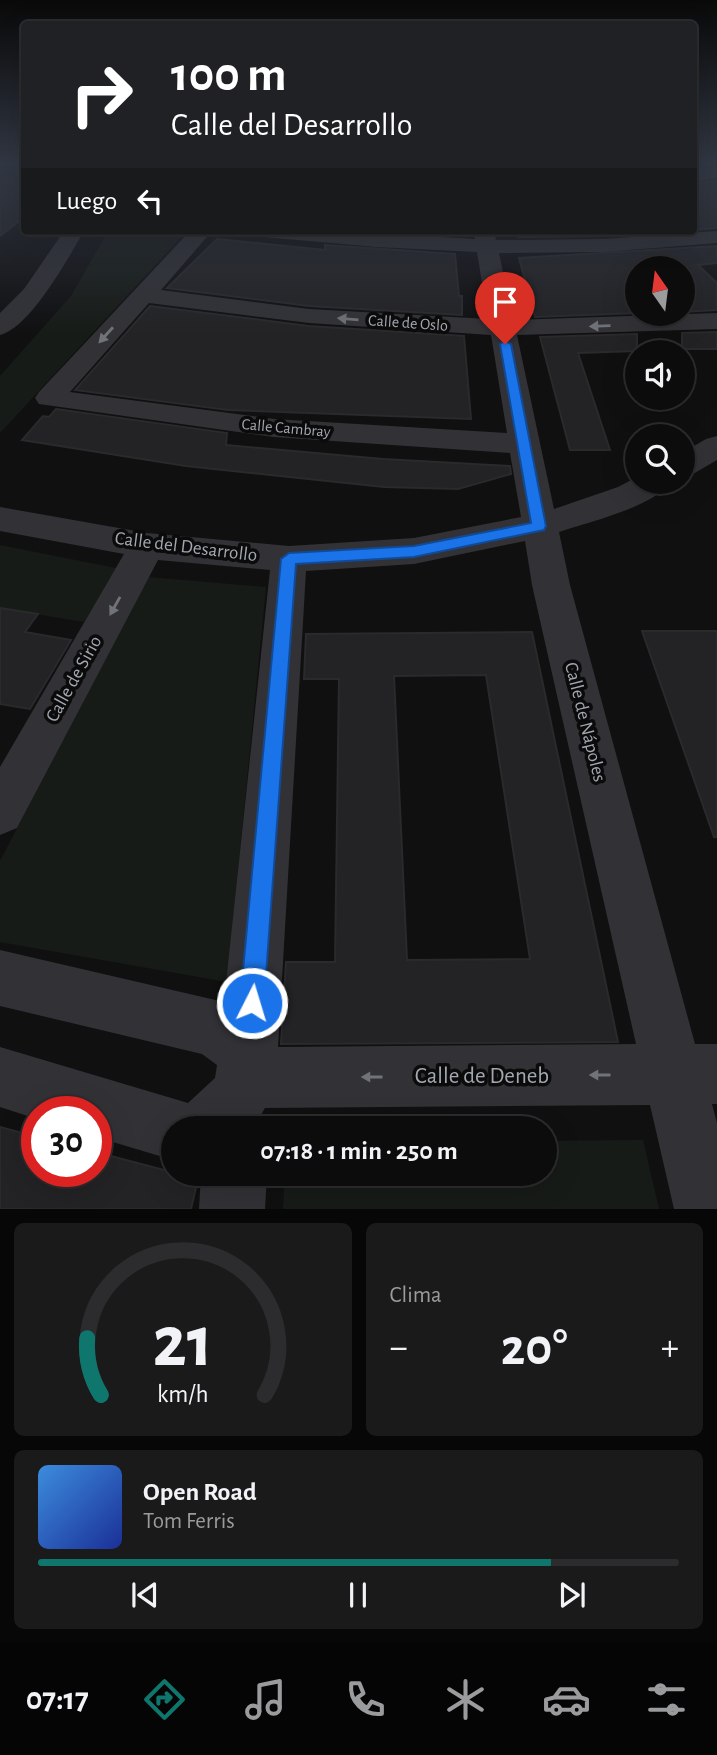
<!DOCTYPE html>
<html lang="es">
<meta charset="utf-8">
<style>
:root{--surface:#0c0c0d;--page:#1a1a1b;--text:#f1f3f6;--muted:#9a9b9d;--line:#2c2c2e;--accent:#0f766e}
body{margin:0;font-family:"Alegreya Sans",sans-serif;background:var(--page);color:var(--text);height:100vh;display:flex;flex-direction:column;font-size:26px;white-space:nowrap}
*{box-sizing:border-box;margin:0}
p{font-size:23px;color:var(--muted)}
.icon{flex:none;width:38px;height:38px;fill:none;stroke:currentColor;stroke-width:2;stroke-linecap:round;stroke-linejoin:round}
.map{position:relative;height:1209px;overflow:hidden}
.details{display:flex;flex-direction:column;gap:14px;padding:14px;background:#070707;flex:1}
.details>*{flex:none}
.hud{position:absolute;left:21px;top:21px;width:676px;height:214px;border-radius:7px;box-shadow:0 7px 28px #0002,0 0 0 2px var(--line);background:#202124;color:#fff;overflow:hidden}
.needle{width:46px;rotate:346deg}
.tools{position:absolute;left:625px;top:256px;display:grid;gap:14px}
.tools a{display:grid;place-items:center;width:70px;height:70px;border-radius:50%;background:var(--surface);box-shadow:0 7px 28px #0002,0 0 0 2px var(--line);font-size:35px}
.speed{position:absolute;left:21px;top:1096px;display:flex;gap:14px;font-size:35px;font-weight:700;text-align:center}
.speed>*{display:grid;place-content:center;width:91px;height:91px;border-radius:50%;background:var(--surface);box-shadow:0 7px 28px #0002,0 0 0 2px var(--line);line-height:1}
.speed .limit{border:10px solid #d22;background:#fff;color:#111}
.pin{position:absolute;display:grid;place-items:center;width:60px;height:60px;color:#fff;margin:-72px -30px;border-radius:50% 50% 50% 0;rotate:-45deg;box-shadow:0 0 7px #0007}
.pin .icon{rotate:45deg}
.me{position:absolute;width:77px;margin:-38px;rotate:5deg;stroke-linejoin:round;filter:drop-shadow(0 0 5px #0008)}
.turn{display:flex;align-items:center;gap:24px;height:147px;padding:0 35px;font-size:32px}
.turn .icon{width:91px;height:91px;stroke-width:2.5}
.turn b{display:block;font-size:49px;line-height:60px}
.then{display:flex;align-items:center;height:66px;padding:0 35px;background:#0003;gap:14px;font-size:26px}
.big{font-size:52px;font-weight:600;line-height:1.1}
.details .widget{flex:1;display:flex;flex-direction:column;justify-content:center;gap:10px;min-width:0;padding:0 24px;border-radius:10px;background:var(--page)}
.details .dial{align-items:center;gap:0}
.dial svg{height:182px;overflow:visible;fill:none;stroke:var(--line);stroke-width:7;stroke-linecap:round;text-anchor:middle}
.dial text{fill:var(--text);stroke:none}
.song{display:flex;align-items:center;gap:21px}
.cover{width:84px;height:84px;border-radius:10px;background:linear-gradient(135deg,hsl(210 70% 55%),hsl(230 70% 35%))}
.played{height:7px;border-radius:4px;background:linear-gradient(90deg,var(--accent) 80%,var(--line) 80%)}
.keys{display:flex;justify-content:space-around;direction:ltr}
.heat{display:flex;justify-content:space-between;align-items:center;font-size:38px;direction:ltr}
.details .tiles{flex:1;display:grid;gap:14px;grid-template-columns:1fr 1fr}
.widget:last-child{grid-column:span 2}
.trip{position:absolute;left:161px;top:1116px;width:396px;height:70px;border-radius:35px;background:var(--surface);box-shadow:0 7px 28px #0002,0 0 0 2px var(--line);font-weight:600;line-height:70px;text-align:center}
.menu{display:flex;height:112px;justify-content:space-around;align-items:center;background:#050505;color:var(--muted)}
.menu .icon{width:49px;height:49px}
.menu .current{color:var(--accent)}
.menu b{font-size:32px;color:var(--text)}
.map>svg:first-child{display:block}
.green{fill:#171b17}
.building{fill:#232325;stroke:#2a2a2d;stroke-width:2;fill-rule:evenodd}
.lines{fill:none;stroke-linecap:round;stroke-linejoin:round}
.minor{fill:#323236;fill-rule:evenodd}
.oneway{fill:#707379}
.route{fill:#1a73e8;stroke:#114b97;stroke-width:2}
.labels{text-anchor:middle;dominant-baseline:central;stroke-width:7;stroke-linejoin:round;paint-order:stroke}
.far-street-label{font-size:16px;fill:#a3a8b0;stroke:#0b0b0c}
.street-label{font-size:19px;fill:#a3a8b0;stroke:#0b0b0c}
.near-street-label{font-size:23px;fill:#a3a8b0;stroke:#0b0b0c}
</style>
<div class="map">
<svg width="717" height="1209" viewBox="0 0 717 1209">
<rect width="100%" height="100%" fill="#101011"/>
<!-- green -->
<path class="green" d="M108,231h79l-187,202v-57l71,-80z
M0,545l116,23 -32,54 -84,-14z
M148,577l118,10 -39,395 -227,-40v-81z
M643,1140l16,69h-376l2,-35h259v-33z"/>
<!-- building -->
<path class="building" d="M0,164h24v53l-24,19z
M717,181v47l-24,2v-46z
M515,231h165l-76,5 -86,1z
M217,239l108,11v-5l130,9 4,42h3v19l-153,-9 -142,-18z
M717,246v17l-19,2 19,18v27l-35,2v-45l-45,1v45l-102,4 -16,-59z
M150,306l159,20 155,10 7,83 -243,-9 -153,-20z
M717,332v17h-35v-16z
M637,334v17l-59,2 32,97h-40l-30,-113z
M56,409l171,24 -1,12 157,14 127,7 1,8 -53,15 -74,-2 -198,-21 -164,-26 21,-24 6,1z
M0,608l38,6 -13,18 46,8 -41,69 -30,-5z
M642,631h75v206h-3z
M532,632l86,410 -337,2 5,-82h49l4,-283h-35l2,-45zM486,675l44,284 -123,1 -13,-284z
M0,1127l37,10v34h59v-19l102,27 -7,30h-191z"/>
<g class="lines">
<!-- minor -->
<path class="minor" d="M717,168v10l-24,4v-12z
M64,231h20c-16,27 -53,96 -84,104v-22l24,-24z
M190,231h22l-51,59 148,19 179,10 -11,-67 -100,-5 -113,-10 -7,-2 -3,-4h78l143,8 -1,-8h20l2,9 108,-1 113,-8v12l-113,9 -105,1 14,67 204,-7v16l-200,6 37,174 64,-22 19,-10v4h34c-16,26 -83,41 -112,51l11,53 125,459h22v60h-5l5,19v86h-43l-24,-104 -385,3 -12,21h-80v31l-77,-23v-26h-59v8l-37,-12v-60l188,56 27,-25 2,-13 -15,-11 -202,-48v-56l224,52 46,-432 -112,-10 -141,268 -17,7v-68l124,-213 -124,-23v-24l147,26 142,13 125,-8 107,-21 -11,-64 -236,-16 -235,-33 -4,-6 4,-6zM149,303l160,20 182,12 16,98 -233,-14 -204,-27zM525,541l7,44 104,459 -358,3 28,-476 108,-7z
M717,436v24l-24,14 -11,3v-24l24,-14z
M201,1174h66l-2,35h-66z"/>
</g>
<!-- one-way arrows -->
<defs><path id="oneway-solid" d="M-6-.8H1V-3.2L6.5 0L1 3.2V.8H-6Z" transform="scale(1.75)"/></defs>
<g class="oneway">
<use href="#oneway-solid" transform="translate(348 319) rotate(-175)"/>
<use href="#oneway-solid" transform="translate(600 326) rotate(178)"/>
<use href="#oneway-solid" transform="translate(106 335) rotate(132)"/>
<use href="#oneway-solid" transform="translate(115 606) rotate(119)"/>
<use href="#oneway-solid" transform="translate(600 1075) rotate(180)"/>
<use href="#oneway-solid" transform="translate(372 1077) rotate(180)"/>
</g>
<!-- sky -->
<linearGradient id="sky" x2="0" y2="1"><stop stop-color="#090909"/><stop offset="0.49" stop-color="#313743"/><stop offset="1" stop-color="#313743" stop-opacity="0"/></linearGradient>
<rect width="717" height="334" fill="url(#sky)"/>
<!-- route -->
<path class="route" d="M505,341l6,3 35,182 -2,4 -130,27 -118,7 -32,439 -3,9 -9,3 -8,-3 -4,-9 41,-444 8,-6 125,-7 117,-23 -31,-179z"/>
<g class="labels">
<!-- far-street labels -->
<g class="far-street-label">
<text transform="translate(408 323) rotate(4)">Calle de Oslo</text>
<text transform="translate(286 428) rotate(5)">Calle Cambray</text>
</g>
<!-- street labels -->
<g class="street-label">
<text transform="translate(186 547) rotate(7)">Calle del Desarrollo</text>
<text transform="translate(74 679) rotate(-61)">Calle de Sirio</text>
<text transform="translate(585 722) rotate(76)">Calle de Nápoles</text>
</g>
<!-- near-street labels -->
<g class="near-street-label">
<text x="482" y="1076">Calle de Deneb</text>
</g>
</g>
</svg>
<div class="tools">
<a><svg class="needle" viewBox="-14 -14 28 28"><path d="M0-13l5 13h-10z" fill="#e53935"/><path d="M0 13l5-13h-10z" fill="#9a9b9d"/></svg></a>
<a><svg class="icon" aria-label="sound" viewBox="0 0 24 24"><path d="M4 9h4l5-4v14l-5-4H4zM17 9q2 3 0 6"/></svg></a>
<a><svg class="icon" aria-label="search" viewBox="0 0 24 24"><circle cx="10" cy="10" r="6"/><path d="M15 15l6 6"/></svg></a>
</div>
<div class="speed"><div class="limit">30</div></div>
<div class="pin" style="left:505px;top:344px;background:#d93025"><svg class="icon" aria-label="arrive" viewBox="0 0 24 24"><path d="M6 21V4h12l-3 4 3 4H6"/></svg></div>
<svg class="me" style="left:252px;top:1003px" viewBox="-20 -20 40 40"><circle r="17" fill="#1a73e8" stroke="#fff" stroke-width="3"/><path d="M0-11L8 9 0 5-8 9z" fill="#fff"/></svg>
<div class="trip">07:18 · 1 min · 250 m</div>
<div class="hud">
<div class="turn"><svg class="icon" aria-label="right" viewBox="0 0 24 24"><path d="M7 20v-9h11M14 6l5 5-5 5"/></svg><div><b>100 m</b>Calle del Desarrollo</div></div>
<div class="then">Luego<svg class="icon" aria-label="left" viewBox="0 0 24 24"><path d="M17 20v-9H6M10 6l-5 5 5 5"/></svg></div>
</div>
</div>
<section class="details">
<div class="tiles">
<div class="widget dial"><svg viewBox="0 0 100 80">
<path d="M14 69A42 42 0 1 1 86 69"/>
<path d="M14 69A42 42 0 0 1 8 44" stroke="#0f766e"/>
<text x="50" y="56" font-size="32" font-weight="700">21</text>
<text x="50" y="72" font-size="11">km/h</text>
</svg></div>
<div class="widget"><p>Clima</p>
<div class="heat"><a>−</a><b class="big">20°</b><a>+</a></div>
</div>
<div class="widget">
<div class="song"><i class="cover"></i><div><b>Open Road</b><p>Tom Ferris</p></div></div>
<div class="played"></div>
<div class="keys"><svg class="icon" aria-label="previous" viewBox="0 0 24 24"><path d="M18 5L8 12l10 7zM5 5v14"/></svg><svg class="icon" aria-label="pause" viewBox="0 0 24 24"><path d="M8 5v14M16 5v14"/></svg><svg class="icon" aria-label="next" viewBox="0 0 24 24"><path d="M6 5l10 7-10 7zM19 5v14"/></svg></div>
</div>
</div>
</section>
<nav class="menu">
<b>07:17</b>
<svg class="icon current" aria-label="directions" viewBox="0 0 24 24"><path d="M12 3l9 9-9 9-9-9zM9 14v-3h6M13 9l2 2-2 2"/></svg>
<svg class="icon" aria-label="music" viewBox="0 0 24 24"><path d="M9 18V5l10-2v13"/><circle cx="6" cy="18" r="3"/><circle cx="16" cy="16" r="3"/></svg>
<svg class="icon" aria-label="phone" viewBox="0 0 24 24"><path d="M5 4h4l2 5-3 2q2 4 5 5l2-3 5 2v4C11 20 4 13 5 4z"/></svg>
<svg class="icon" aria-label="climate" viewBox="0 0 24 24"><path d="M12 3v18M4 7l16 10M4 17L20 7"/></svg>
<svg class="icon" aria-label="car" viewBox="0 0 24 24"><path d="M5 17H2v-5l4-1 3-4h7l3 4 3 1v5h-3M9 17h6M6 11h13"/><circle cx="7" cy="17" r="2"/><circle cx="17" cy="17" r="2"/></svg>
<svg class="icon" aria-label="filters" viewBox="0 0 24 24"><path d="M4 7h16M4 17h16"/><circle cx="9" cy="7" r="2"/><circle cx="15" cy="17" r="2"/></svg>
</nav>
